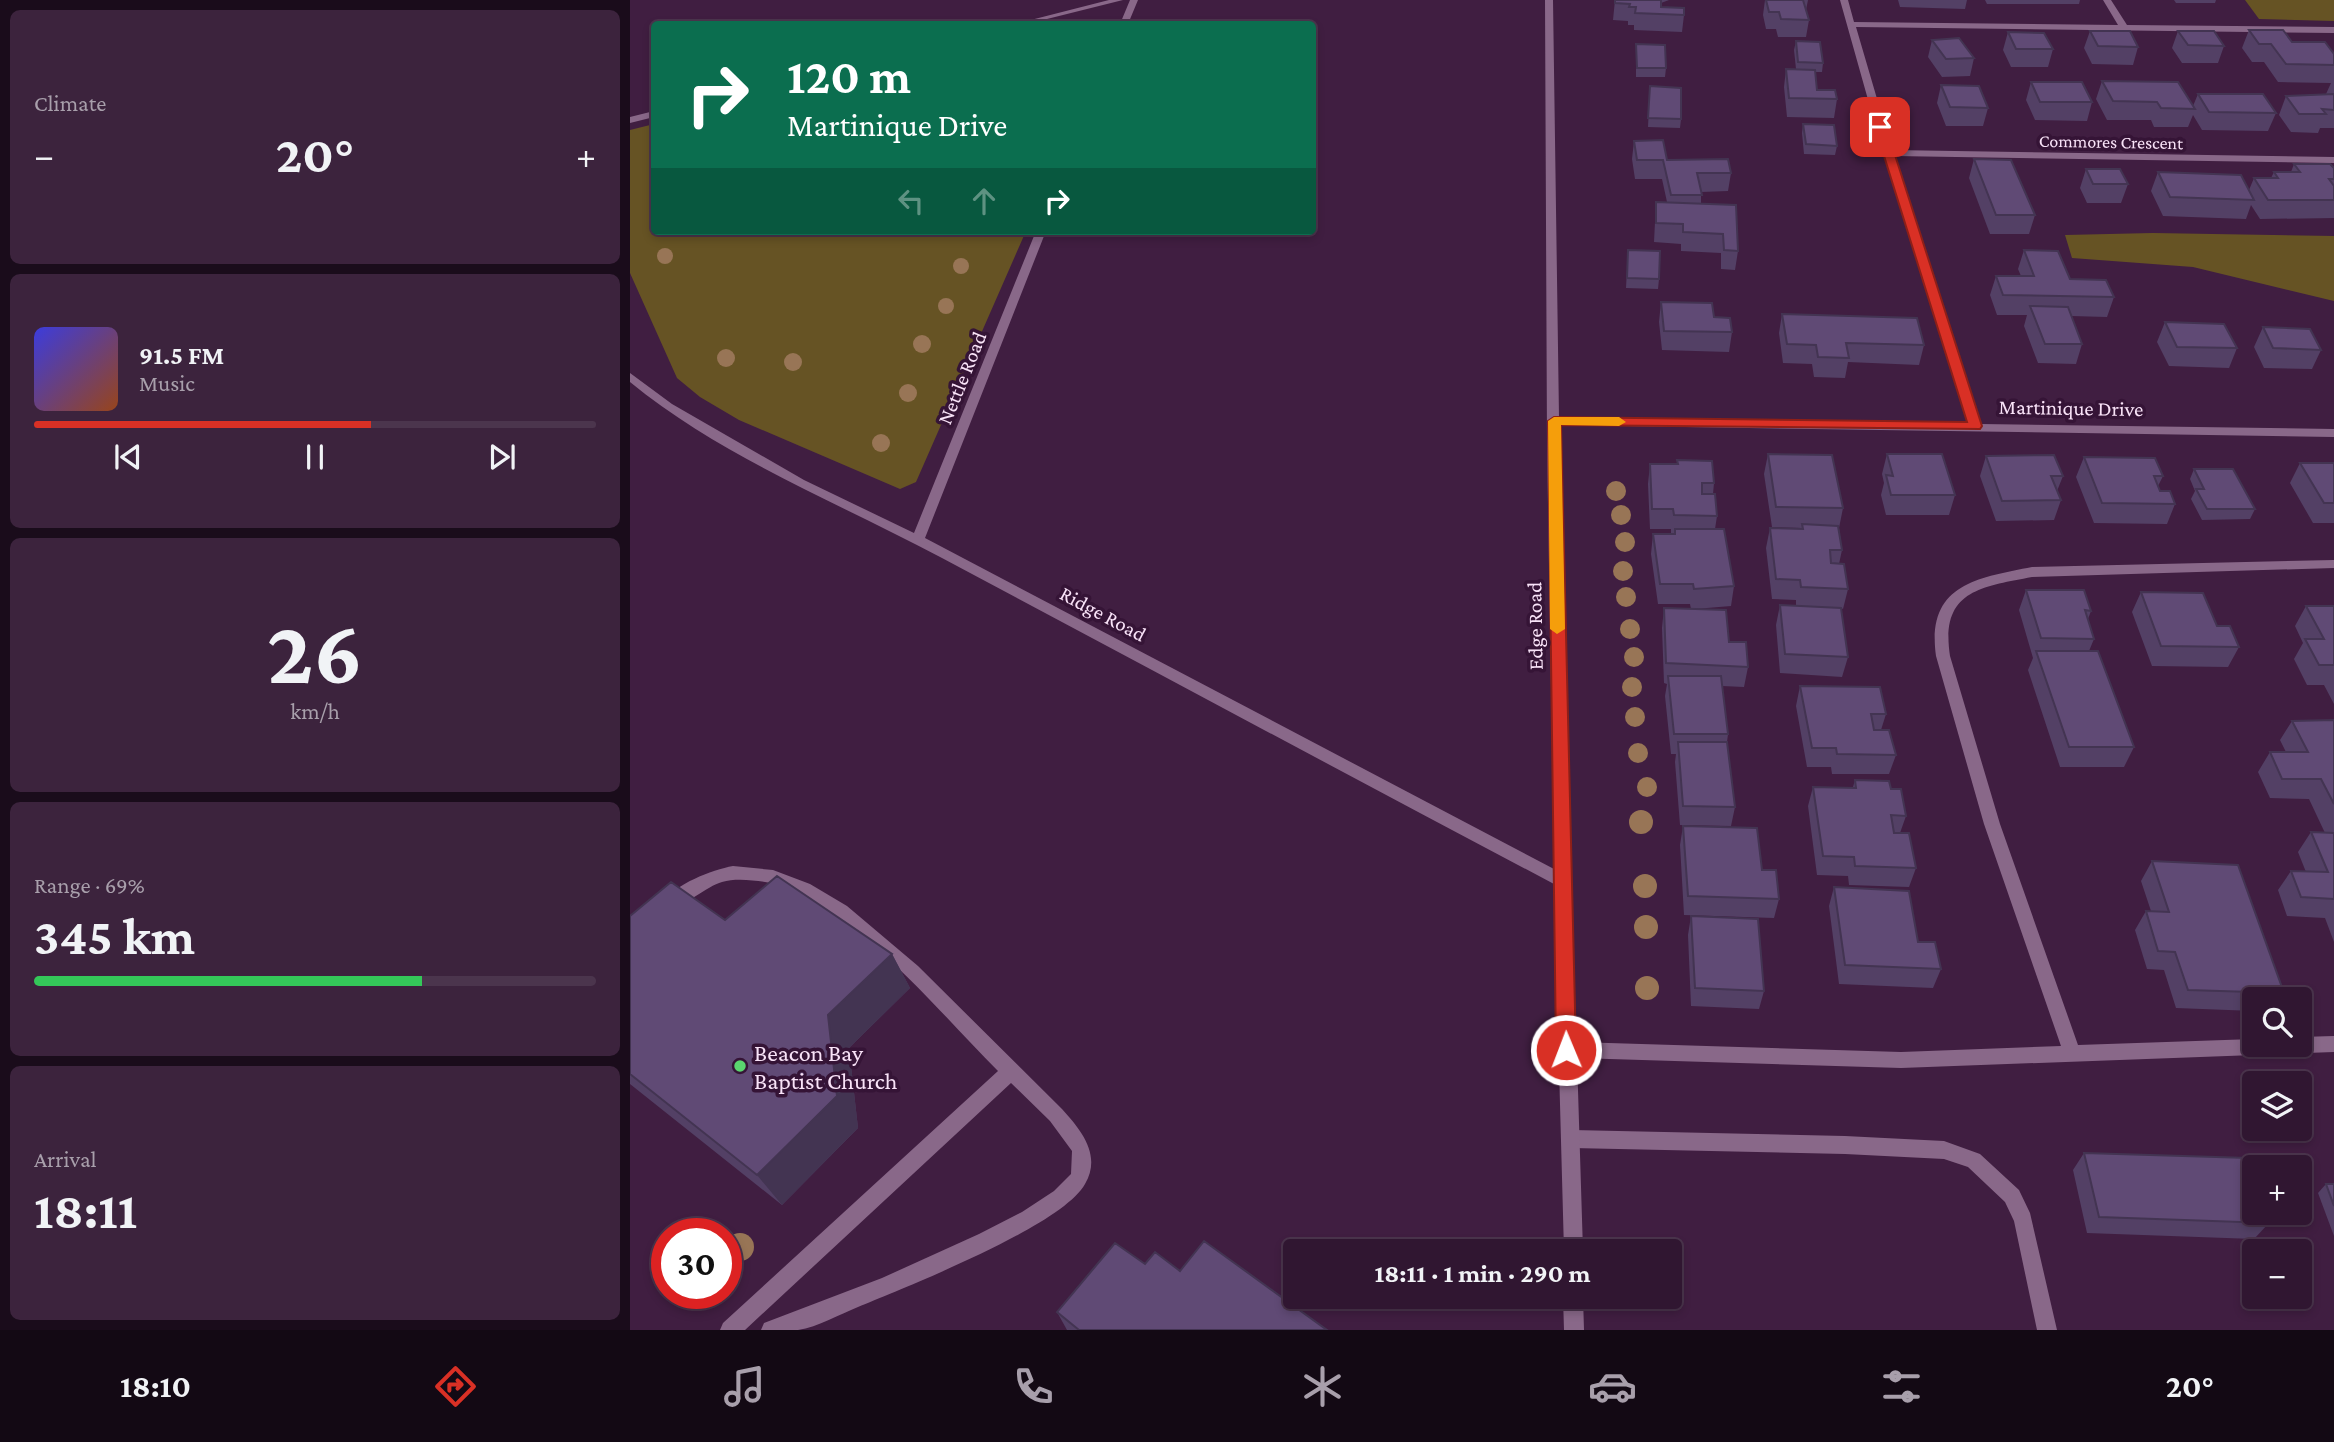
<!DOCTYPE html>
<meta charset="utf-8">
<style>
:root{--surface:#301631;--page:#3c233d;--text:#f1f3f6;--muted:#a89fab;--line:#4b354d;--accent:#d93025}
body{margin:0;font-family:"Crimson Pro",serif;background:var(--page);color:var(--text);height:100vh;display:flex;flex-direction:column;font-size:26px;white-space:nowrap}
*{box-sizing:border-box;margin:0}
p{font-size:23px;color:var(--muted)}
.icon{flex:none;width:38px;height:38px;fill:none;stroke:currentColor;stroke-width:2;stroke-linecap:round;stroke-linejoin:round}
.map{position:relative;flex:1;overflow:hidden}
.details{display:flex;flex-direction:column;gap:10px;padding:10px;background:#1a0c1b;width:630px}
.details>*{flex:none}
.guide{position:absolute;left:21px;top:21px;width:665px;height:214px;border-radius:7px;box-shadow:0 4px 10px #0003,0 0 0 2px var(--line);background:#0b6e4f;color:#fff;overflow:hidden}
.tools{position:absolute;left:1612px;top:987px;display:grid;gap:14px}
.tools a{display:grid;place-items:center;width:70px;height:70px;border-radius:7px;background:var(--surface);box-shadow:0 4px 10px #0003,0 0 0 2px var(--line);font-size:35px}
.speed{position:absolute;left:21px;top:1218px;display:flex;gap:14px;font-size:35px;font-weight:700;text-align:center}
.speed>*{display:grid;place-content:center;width:91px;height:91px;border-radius:50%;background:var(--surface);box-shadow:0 4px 10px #0003,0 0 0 2px var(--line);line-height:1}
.speed .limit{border:10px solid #d22;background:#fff;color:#111}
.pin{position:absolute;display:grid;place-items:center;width:60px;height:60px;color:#fff;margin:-30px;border-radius:14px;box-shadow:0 4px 10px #0006}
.me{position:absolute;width:77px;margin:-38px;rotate:359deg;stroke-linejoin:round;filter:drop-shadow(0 0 5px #0008)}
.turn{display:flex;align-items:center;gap:24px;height:147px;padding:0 21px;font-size:32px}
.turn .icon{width:91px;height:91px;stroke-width:2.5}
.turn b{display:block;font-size:49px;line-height:60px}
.lanes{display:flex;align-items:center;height:66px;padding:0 21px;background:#0003;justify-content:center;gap:35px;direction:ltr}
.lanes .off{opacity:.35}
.big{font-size:52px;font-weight:700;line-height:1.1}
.details .card{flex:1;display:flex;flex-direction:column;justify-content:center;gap:10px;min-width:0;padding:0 24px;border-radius:10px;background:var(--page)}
.details .dial{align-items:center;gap:0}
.dial b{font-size:91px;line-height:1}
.song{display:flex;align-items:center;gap:21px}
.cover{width:84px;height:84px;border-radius:10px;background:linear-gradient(135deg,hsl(240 70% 55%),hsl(20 70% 35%))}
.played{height:7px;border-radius:4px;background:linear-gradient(90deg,var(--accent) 60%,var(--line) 60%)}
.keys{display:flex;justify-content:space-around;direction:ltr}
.heat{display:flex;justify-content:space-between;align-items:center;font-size:38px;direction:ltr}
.charge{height:10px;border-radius:5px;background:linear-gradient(90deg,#34c759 69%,var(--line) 0)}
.trip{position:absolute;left:653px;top:1239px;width:399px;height:70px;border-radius:7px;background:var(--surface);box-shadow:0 4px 10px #0003,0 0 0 2px var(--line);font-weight:700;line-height:70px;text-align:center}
.menu{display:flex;height:112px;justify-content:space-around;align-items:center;background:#130914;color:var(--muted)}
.menu .icon{width:49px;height:49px}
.menu .current{color:var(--accent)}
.menu b{font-size:32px;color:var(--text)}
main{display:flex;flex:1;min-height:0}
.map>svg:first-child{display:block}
.green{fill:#665324}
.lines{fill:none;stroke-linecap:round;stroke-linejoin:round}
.service{fill:#896889;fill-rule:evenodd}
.minor{fill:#896889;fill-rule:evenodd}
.tree{fill:#987556}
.wall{fill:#534065}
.shaded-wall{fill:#433452}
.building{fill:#604a75;stroke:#433452;stroke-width:2}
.route{fill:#d93025;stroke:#8d1f18;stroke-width:2}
.slow{fill:#f59e0b}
.poi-dot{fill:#5ad56f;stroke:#351436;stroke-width:2.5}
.labels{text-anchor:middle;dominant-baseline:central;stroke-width:7;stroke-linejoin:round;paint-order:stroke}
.far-street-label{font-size:18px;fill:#f9e3f8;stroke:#351436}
.street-label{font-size:21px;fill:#f9e3f8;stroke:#351436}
.near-poi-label{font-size:24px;fill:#f9e3f8;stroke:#351436;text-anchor:start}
</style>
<main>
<section class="details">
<div class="card"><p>Climate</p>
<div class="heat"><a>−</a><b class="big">20°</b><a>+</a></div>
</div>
<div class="card">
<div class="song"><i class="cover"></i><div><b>91.5 FM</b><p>Music</p></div></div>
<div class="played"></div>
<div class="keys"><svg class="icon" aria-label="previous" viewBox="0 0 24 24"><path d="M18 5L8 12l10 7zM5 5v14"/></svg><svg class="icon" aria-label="pause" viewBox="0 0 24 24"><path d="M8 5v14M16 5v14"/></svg><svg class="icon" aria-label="next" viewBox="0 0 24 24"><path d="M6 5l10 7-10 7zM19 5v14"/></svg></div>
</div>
<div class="card dial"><b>26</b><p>km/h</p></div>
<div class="card"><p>Range · 69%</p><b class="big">345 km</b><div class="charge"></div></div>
<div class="card"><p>Arrival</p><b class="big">18:11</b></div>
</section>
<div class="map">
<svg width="1704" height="1330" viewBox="0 0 1704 1330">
<rect width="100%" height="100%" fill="#401e41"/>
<!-- green -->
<path class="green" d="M1615,0h89v21l-75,-2z
M24,124v107h372l-110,251 -16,7 -161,-69 -39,-23 -23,-19 -47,-105v-143z
M1523,233l181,3v65l-141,-34 -121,-9 -7,-23z"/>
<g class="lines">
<!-- service -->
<path class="service" d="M103,866l40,4 37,14 37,22 71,60 144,143c19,21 40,46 23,75 -23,42 -179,103 -227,123 -18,7 -40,20 -60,23 -11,0 -25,0 -37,0l3,-7 118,-45 97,-44 43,-22 32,-21 17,-17 1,-23 -22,-30 -39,-38 -266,247h-25l3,-7 275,-252c-57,-57 -109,-123 -180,-166 -16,-9 -34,-21 -53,-23 -13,-2 -30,-4 -43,0 -16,4 -43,30 -56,26l-2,-5c10,-19 48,-33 69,-37z
M942,1130l273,6 99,5 36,13 39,36 11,23 27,117h-20l-23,-109 -9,-19 -37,-35 -24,-8 -99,-5 -273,-6 -6,-3 -3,-6 3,-6z"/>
<!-- minor -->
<path class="minor" d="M479,0h14l-96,24h-12z
M500,0h8l-10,24h-8z
M915,0h8l6,417 409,7 -85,-271 -43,-153h8l6,22 264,3 -15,-25h8l16,25 207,2v6l-478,-6 36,123 442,7v6l-440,-7 86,268 354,5v8l-775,-12 17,617 325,10 160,-6 -77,-222 -48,-168c-10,-71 40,-78 96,-89l302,-7v8l-302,9c-52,10 -92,14 -82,79l50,168 78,221 176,-6v6h46v-8l34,-1v16l-433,16 -324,-10 6,193h-19l-10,-367c-204,-108 -408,-217 -612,-326 -105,-56 -219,-100 -312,-176v-9l42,31 132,76 110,53 122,-302h10l-121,307 629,331 -7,-425z
M24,111v6l-24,6v-6z
M933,1297h20l1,33h-20z"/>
</g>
<!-- trees -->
<g class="tree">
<circle cx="35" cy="256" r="8"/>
<circle cx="331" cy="266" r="8"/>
<circle cx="316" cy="306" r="8"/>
<circle cx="292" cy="344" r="9"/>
<circle cx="96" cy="358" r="9"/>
<circle cx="163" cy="362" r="9"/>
<circle cx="278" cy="393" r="9"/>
<circle cx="251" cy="443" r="9"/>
<circle cx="986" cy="491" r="10"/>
<circle cx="991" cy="515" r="10"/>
<circle cx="995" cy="542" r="10"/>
<circle cx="993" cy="571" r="10"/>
<circle cx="996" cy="597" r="10"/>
<circle cx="1000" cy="629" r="10"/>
<circle cx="1004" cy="657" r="10"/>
<circle cx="1002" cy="687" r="10"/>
<circle cx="1005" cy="717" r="10"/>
<circle cx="1008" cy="753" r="10"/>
<circle cx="1017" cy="787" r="10"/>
<circle cx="1011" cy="822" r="12"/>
<circle cx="1015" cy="886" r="12"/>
<circle cx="1016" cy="927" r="12"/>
<circle cx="1017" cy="988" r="12"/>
<circle cx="110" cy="1247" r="14"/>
</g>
<!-- wall -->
<path class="wall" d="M985,0h54l-8,3v4l23,8 -2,17 -48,-2v-5h-6v-4l-15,-1z
M1135,0h43l-2,10 3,10 -3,17h-28l-2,-8h-10l-3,-14z
M1268,0h69l-2,9 -65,-2z
M1355,0h95l-1,4h-92z
M1544,0h42l-1,3h-39z
M1619,30l85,24v74h-14l-2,5 -27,-1 -12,-17 7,-19 40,-2 5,-11 -53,-1 -14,-20h-12l-10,-14z
M1460,31l48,16 -5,18 -41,-1 -8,-16z
M1548,31l46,15 -6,17h-36l-10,-15z
M1378,32l45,17 -5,18h-37l-8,-17z
M1302,40l42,18 -4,18 -28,1 -14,-20z
M1166,41l27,22 -1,9h-7l2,18 20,9 -3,19 -47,-1 -3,-30 2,-18h10l-2,-19z
M1006,44l30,24 -1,9h-29z
M1472,81l91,25 5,-12 78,19 -8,18 -66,-1 -9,-15 -5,12h-34l-3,-7h-44l-11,-21z
M1401,82l61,20 -5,19 -52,-1 -9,-20z
M1311,85l47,23 -5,18h-37l-9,-23z
M1020,86l31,33 -1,9 -32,-1z
M1173,124l34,22 -2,9 -31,-1 -2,-21z
M1004,141l33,19 64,13 -3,18 -27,1v12l37,47 -3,19 -14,-1v-16l-40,-2v-7l-27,-2 2,-40h11l-5,-23h-27l-3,-20z
M1344,159l61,56 -6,19h-39l-21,-56z
M1664,164l40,4v50l-74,1 -9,-14 -5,14 -83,-3 -12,-25 7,-19 91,18 5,-12h17l3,-6h17z
M1456,169l42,15 -7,19h-34l-7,-15z
M998,250l31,29 -1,10 -32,-1z
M1394,250l46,29 44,18 -7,20 -36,-1 11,28 -6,20 -38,-1 -14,-37 3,-11h-30l-7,-20 6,-19h25l-3,-7z
M1031,302l53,15 18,15 -3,20 -67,-2 -3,-28z
M1152,314l142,31 -5,20 -71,-3 -3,16 -31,-1 -2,-13 -29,-1 -4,-30z
M1535,322l72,26 -8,20 -60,-2 -12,-24z
M1633,327l58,23 -9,19 -48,-1 -10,-21z
M1138,454l75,54 -4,20 3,22 -3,14 9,25 -5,20 -2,-1 7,49 -6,20 -62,-4 -4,-48 4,-20 16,1v-6l-24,-1 -6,-51 4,-20 31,1v-1l-29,-1 -8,-53z
M1257,454l68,41 -6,20h-63l-5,-20 3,-12 -2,-9z
M1356,456l77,20 -6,15 4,9 -7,20 -58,1 -16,-45z
M1454,457l79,19 -5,10 2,5 15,13 -8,20 -73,-1 -18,-46z
M1047,460l37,23 -1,11 4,22 -2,13 19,57 -3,20 -36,3 34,33 19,25 -4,20 -22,-1 6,48 -1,8 8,65 -4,19 -51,-1 -5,-63 1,-8h-5l-6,-58 2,-12 -3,-1 -2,-55 2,-20 27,1 -1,-5h-32l-7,-50 2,-20h18v-5h-21l-2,-45 2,-20h27z
M1670,463h34v60h-21l-23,-40z
M1564,469l61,40 -5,10 -48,1 -11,-21 4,-8 -5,-12z
M1396,590l65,21 -3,8 6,20 -5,12 45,96 -10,20h-64l-32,-97 5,-12 -14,-48z
M1511,592l76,34 22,21 -11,20 -76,-1 -20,-54z
M1676,606h28v98l-10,-19h-17l-13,-26 9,-16 -8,-17z
M1170,686l86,28 -5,16 15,25 -7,19h-57l-1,-7h-24l-11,-61z
M1704,720v222l-9,-24 -38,-2 -9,-26 13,-19 15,1 -8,-20 13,-20 14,1 -16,-34 -39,-1 -12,-26 12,-20h16l-6,-12 12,-19z
M1225,780l36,9 15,27 -6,17 16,35 -7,19 -60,-2 -1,-9 -31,-1 -9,-69 5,-19h40z
M1053,826l79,44 17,29 -5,19 -90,-3 -4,-70z
M1522,861l132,132 -5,6h-25v12l-78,-3 -12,-38 -17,-1 -12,-39 11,-19h5l-10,-30z
M1204,887l84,55 23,27 -8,19 -94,-4 -10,-78z
M0,916l95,4 167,34 18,34 -61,60 9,80 -76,77 -152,-121z
M1061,916l73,75 -5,18 -68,-3 -3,-71z
M1454,1153l185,70 -15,16 -167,-6 -14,-63z
M1696,1184h8v52l-16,-43z
M515,1264l35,7 147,59h-260l-10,-18z"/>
<!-- shaded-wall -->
<path class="shaded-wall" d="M262,954l18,34 -61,60 9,80 -76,77 -25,-30 71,-160z"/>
<!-- building -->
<path class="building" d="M985,0h46v7l23,1v7l-49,-2 1,-6h-7l1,-3 -15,-1z
M1136,0h37l6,20 -28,-1 -2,-7h-10z
M1619,30h34l9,12h33l9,12v11l-48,-1 -15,-20h-12z
M1460,31h40l8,16 -40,-1z
M1548,31h36l10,15 -36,-1z
M1378,32l36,1 9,16h-37z
M1329,38l15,20 -28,1 -14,-19z
M1166,41l24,1 3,21 -25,-1z
M1006,44l29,1 1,23h-29z
M1156,69l29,1 2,20h18l2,9 -48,-1z
M1472,81l76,1 17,27 -34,-1 -4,-6 -44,-1z
M1401,82h51l10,20h-52z
M1311,85l38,1 9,22 -38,-1z
M1020,86l31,2v31l-33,-1z
M1568,94h65l13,19 -67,-1z
M1704,94v16l-12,-1 4,5h-27l-13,-18z
M1173,124l31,1 3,21 -31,-2z
M1033,140l4,20 61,-1 3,14h-34l5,22h-31l-8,-35h-26l-3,-19z
M1344,159l37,1 24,55h-39z
M1664,164h36l4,4v11h-5l5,7v14h-66l-14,-22h24l-4,-6h26z
M1456,169h34l8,15h-35z
M1528,172l83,3 13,25 -84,-3z
M1026,202l80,3 2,46 -14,-1 -1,-16 -40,-2v-8l-27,-1z
M998,250l32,1 -1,28 -32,-1z
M1394,250l34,1 12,28 36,1 8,17 -111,-2 -7,-19h38z
M1031,302l51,1 2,14 16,1 2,14 -68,-1z
M1400,306l38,1 14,37h-37z
M1152,314l135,4 7,27 -78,-2 3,15 -31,-1 -2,-12 -29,-1z
M1535,322l59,2 13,24 -60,-1z
M1633,327l47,2 11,21 -48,-2z
M1138,454l64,1 11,53 -67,-1z
M1257,454h55l13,41h-64l-5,-20 7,1z
M1424,455l9,21h-12l10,24 -59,1 -16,-45z
M1454,457l71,1 8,18h-9l6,15h10l5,13 -73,-1z
M1047,460l35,1 2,22h-12v11h13l2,22 -43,-1 -1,-6h-21l-2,-45h28z
M1670,463h34v40h-10z
M1564,469h39l22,40h-48l-11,-20h8z
M1172,524l36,2 4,24h-12l1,13 13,1 4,25 -47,-2 -1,-7 -24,-1 -6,-51 33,1z
M1045,529h49l10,57 -40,3 -1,-5h-33l-7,-50h22z
M1396,590h58l7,21 -6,-1 9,29 -53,-1z
M1511,592l62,1 14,33h13l9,21 -78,-1z
M1150,605l61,3 7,49 -63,-3z
M1676,606h28v59h-15l-14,-26h19z
M1034,608l62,2 3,32h17l2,25 -82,-4z
M1406,651h62l36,96h-65z
M1038,676h53l7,58h-54z
M1170,686l80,1 6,27h-15l3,16h15l7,25 -59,-1 -1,-6h-24z
M1704,720v84l-13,-25h-39l-12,-27h38l-16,-31z
M1048,742h49l8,65 -52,-1z
M1225,780l34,1 2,8h10l5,27 -15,-1 3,18h15l7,35 -61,-2 -1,-9 -31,-1 -10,-69 43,1z
M1053,826l74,2 5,42h14l3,29 -91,-3z
M1681,832l23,1v66l-33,-2 -10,-26 37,1z
M1522,861l86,4 46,128 -96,-3 -13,-38 -17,-1 -12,-40 23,1z
M147,876l115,78 -64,61 9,81 -80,79 -127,-101v-158l41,-34 54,38z
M1204,887l75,4 9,51h17l6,27 -96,-4z
M1061,916l67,3 6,72 -69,-3z
M1454,1153l165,5 5,17v38h12l3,10 -170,-6z
M1696,1184h8v22z
M574,1241l123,89h-248l-22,-18 58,-69 30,21 10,-12 25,19z"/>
<!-- route -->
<path class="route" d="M1247,125l9,2 96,299 -2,3 -419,-4 15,625 -3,7 -7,2 -7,-2 -3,-7 -8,-629 6,-4 413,5 -92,-295z"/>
<!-- slow -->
<path class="slow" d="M924,417h65l7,5 -7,4 -58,-1 4,204 -8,5 -7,-5 -2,-208z"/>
<!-- markers -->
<circle class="poi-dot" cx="110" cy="1066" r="7"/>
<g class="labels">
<!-- far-street labels -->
<g class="far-street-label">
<text transform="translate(1481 142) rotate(1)">Commores Crescent</text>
</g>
<!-- street labels -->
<g class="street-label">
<text transform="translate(332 378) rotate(-68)">Nettle Road</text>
<text transform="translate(1441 408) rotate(1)">Martinique Drive</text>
<text transform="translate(473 614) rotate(28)">Ridge Road</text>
<text transform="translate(905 626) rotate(-91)">Edge Road</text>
</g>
<!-- near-poi labels -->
<g class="near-poi-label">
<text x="124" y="1052">Beacon Bay<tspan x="124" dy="28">Baptist Church</tspan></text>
</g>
</g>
</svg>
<div class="tools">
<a><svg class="icon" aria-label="search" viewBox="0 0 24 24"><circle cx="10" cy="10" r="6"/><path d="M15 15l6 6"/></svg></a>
<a><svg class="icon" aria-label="layers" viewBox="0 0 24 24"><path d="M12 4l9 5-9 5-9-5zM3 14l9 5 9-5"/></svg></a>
<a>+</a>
<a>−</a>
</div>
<div class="speed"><div class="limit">30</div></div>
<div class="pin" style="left:1250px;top:127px;background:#d93025"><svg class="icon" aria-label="arrive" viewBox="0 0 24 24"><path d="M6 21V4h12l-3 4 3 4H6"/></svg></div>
<svg class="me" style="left:936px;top:1050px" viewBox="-20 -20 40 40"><circle r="17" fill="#d93025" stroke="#fff" stroke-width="3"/><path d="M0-11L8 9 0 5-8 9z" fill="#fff"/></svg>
<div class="trip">18:11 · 1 min · 290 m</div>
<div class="guide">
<div class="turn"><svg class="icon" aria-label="right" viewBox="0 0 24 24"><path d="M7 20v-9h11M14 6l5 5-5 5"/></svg><div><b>120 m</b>Martinique Drive</div></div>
<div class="lanes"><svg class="icon off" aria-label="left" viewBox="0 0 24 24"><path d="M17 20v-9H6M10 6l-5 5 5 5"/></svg><svg class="icon off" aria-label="ahead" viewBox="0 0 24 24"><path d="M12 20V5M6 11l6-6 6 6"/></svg><svg class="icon" aria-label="right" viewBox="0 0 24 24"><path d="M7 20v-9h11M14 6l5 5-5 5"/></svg></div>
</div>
</div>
</main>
<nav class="menu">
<b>18:10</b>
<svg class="icon current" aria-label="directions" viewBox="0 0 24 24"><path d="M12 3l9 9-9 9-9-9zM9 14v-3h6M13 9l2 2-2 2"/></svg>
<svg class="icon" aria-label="music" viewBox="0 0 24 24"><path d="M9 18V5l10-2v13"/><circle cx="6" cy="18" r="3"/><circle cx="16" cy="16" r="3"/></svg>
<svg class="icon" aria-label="phone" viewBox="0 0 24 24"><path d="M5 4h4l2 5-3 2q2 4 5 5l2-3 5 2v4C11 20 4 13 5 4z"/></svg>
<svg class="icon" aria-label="climate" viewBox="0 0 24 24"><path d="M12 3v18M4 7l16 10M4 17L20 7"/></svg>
<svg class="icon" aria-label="car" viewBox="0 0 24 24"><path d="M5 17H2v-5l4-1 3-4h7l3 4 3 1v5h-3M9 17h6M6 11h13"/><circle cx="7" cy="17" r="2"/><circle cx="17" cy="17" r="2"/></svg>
<svg class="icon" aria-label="filters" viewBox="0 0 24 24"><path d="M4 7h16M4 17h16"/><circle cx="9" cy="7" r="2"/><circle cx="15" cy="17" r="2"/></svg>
<b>20°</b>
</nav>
